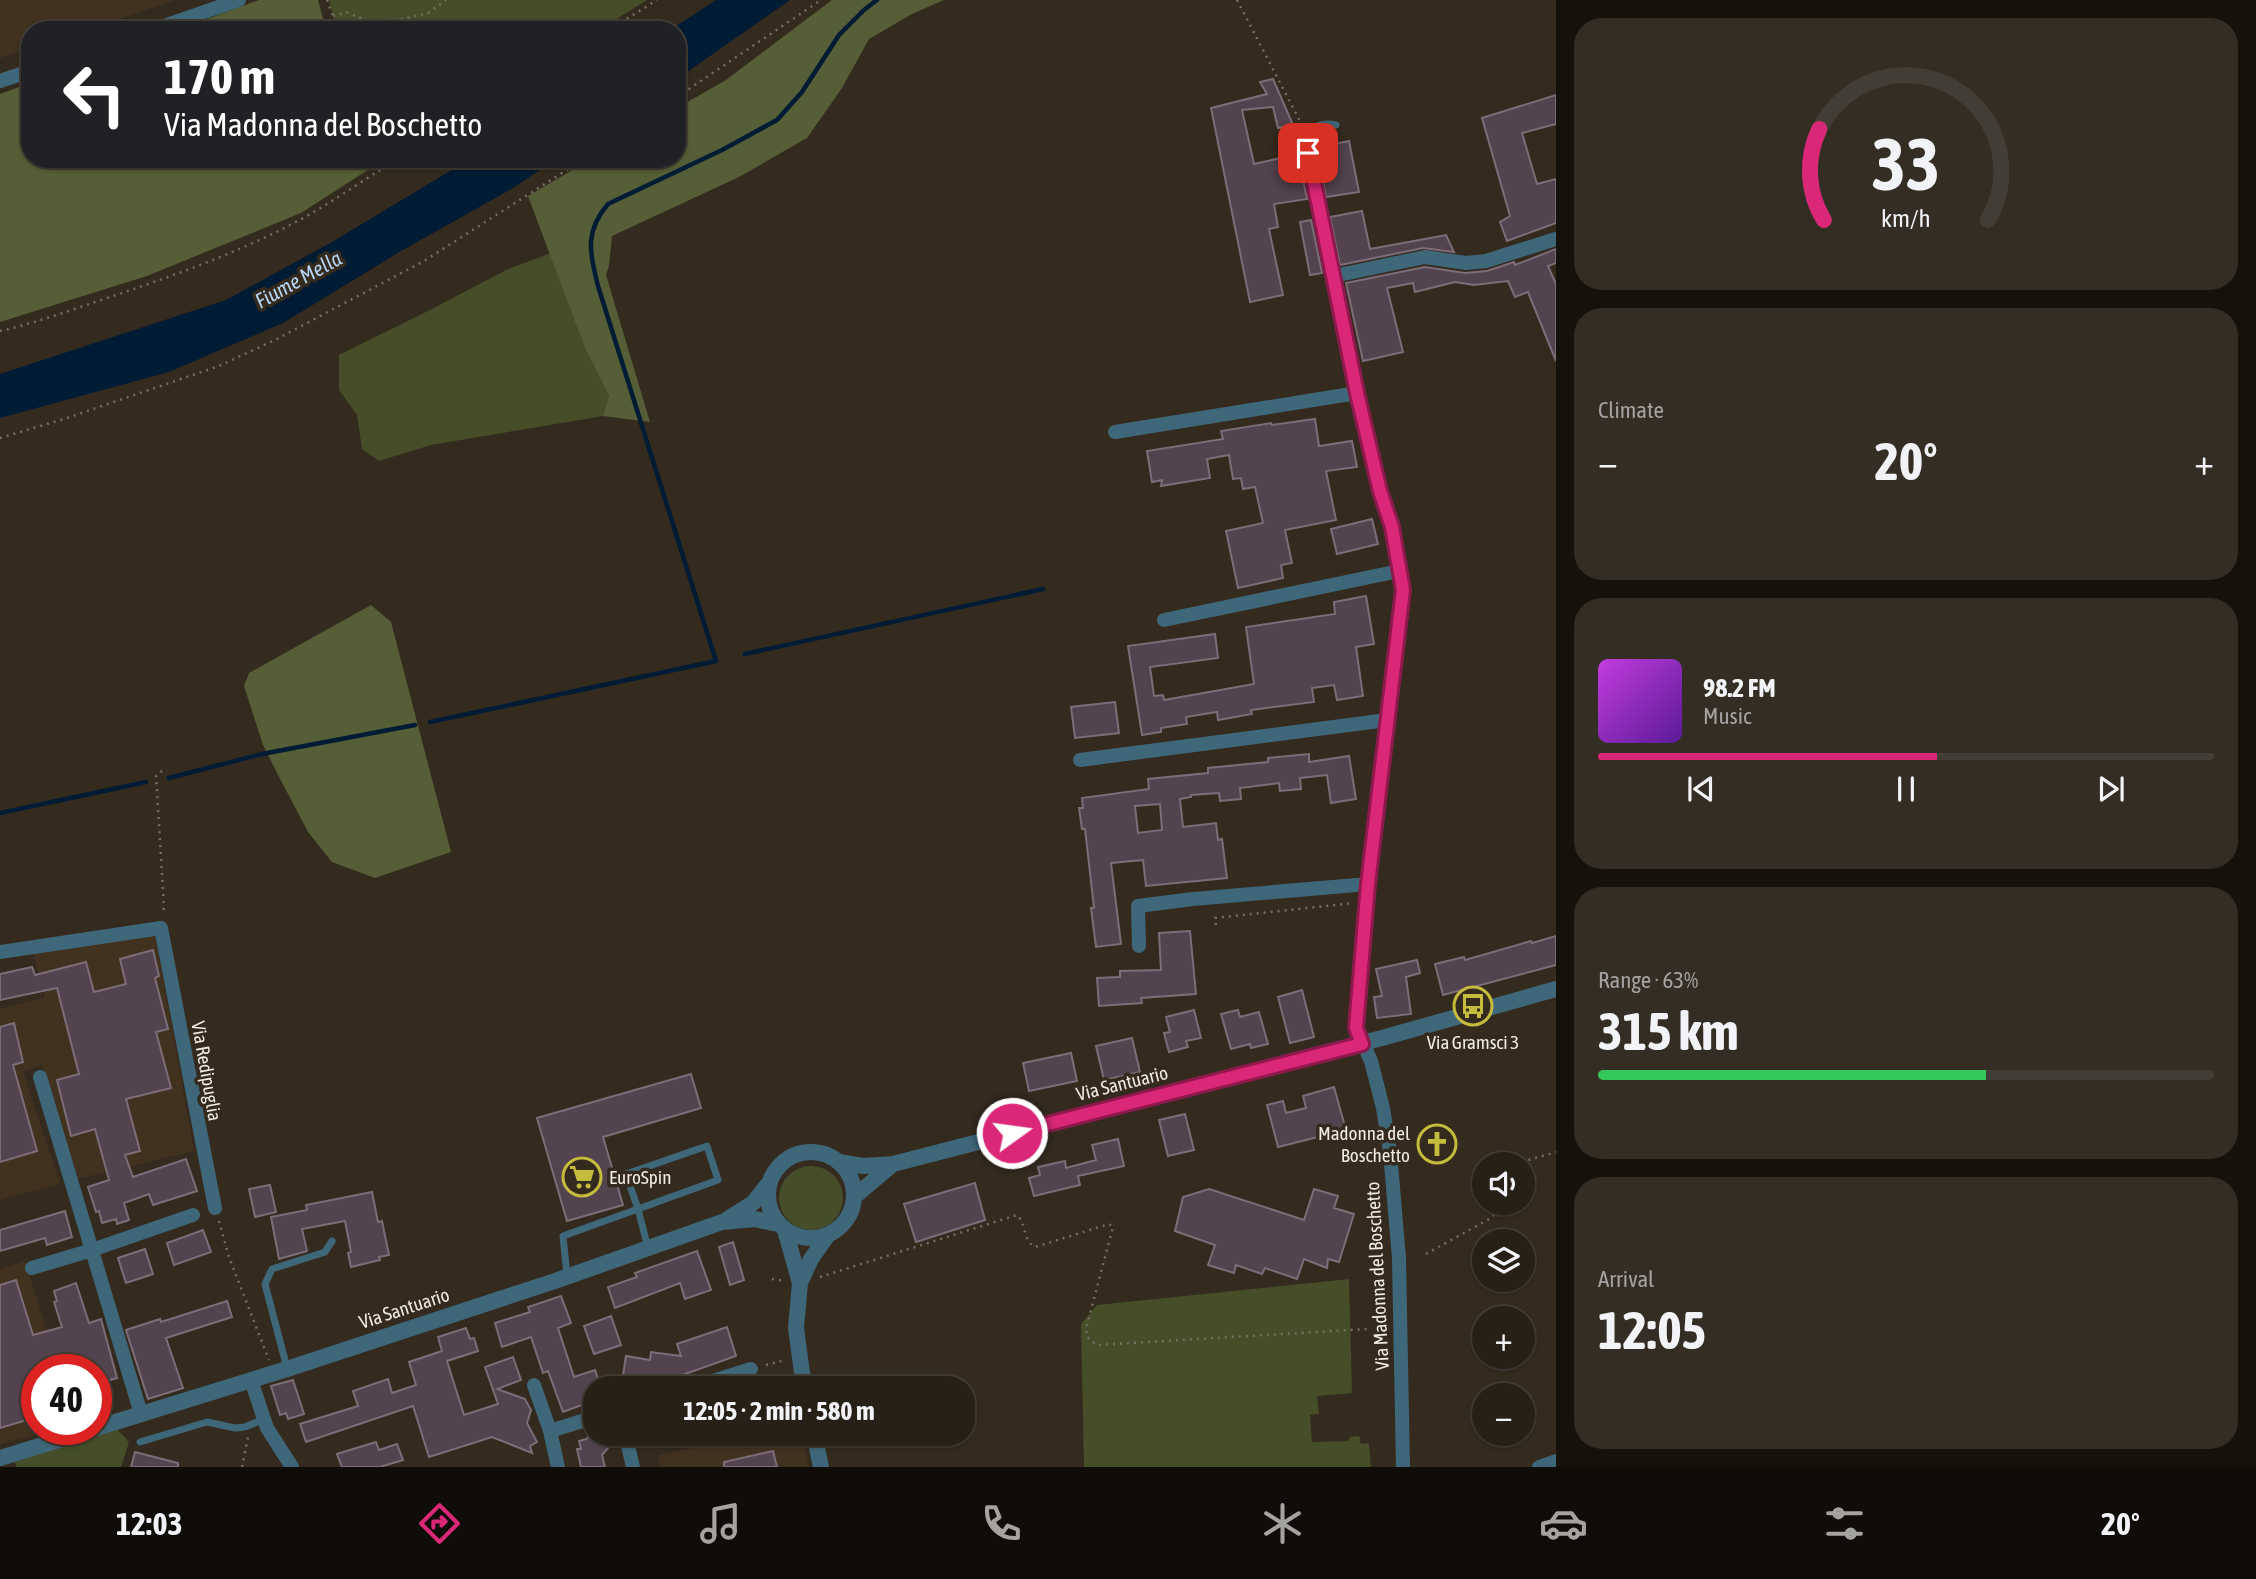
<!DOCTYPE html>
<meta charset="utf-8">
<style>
:root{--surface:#272016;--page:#332d23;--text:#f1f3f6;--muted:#a4a3a1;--line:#433e35;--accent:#db2777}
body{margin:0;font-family:"Asap Condensed",sans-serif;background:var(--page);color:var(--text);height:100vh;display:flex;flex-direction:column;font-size:26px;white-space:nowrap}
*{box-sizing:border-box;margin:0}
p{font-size:23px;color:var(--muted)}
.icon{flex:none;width:38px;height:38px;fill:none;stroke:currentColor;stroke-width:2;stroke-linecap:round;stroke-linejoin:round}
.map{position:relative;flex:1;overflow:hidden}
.details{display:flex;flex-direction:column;gap:18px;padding:18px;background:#15120c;width:700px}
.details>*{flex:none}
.top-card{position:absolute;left:21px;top:21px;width:665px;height:147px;border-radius:28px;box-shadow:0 2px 5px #0004,0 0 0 2px var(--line);background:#202124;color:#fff;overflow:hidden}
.buttons{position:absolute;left:1472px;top:1152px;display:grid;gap:14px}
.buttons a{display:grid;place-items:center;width:63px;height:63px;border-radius:50%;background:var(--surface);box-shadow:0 2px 5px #0004,0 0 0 2px var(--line);font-size:35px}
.speed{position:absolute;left:21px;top:1354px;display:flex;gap:14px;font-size:35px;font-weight:700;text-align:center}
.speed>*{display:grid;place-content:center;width:91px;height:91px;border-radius:50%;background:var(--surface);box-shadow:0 2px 5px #0004,0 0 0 2px var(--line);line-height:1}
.speed .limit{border:10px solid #d22;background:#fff;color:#111}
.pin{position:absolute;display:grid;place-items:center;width:60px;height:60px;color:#fff;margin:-30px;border-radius:14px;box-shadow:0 4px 10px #0006}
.me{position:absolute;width:77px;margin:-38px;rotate:76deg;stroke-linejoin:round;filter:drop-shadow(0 0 5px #0008)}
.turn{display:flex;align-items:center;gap:24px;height:147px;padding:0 28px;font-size:32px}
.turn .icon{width:91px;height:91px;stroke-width:2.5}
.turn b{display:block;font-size:49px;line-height:60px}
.big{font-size:52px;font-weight:700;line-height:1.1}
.details .card{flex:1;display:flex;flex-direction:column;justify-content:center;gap:10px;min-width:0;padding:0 24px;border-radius:28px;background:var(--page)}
.details .dial{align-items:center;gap:0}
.dial svg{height:182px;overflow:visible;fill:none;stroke:var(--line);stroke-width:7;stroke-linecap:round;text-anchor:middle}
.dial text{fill:var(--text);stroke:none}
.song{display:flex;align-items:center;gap:21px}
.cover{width:84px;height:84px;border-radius:10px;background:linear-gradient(135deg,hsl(290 70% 55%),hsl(270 70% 35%))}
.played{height:7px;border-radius:4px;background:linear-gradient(90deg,var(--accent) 55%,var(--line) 55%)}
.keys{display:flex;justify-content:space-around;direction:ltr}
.heat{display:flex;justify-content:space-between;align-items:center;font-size:38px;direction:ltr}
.charge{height:10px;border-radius:5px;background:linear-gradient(90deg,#34c759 63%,var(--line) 0)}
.trip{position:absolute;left:583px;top:1376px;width:392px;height:70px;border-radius:28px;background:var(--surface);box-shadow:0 2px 5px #0004,0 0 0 2px var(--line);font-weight:700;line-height:70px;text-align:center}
.tab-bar{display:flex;height:112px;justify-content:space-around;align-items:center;background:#100d09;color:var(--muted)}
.tab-bar .icon{width:49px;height:49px}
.tab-bar .selected{color:var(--accent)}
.tab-bar b{font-size:32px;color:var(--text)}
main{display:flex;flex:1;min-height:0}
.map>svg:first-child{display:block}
.built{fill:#413220}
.green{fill:#454e29}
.forest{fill:#555e36}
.water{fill:#001b34}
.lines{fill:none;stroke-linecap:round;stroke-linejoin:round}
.stream{stroke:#001b34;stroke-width:4.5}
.building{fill:#52434e;stroke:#7c6d78;stroke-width:2;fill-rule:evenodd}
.path{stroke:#766d63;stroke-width:2.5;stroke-dasharray:2 5;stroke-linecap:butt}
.service{stroke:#3f677a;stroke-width:7}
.minor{stroke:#3f677a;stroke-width:14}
.tertiary{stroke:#3f677a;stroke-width:16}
.route-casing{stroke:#8e194d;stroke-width:18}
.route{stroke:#db2777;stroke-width:12}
.labels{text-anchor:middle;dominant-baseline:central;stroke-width:7;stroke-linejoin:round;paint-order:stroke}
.poi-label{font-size:19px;fill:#f2ebe3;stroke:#342a1e}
.street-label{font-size:19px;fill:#f2ebe3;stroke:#342a1e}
.water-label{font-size:21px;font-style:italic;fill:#b5d6f4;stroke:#342a1e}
</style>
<main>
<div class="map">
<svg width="1556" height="1467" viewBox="0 0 1556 1467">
<rect width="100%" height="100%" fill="#342a1e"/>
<!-- built -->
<path class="built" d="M0,0h175l-90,30h-55v18l-30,10z
M155,933l39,218 -116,28 -36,-114 -19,6 37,113 -60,16v-191l45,-12 -12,-44z
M25,1261l34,109h-22v60h19l-56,14v-175z
M763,1433h39l7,34h-148l-3,-12z"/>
<!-- green -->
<path class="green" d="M329,0h318l-48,30h-262z
M551,253l34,95 24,48 -6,20 -172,29 -52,16 -17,-12 -5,-34 -18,-25v-35l93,-46 74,-39z
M779 1198a32 32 0 1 1 64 0a32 32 0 1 1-64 0Z
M1349,1279l3,114 -35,3 2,18 -9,1 2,27 37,-1 1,-4 9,-1 2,8 8,-1 2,24h-287l-3,-143 16,-19z
M117,1429l12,13 -8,25h-105l-1,-5z"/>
<!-- forest -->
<path class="forest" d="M259,0h59l8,30h-149z
M832,0h112l-32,14 -43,25 -27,49 -35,50 -68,39 -127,59 -3,30 -3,9 44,147 -47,-6 6,-20 -24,-48 -57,-152 63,-37h86v-51l49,-28z
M30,83v76h340l4,7 -73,47 -154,63 -147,46v-228z
M371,605l20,17 60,230 -76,26 -43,-16 -24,-30 -31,-59 -14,-28 -19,-59 5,-13z"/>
<!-- water -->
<path class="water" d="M716,0h74l-113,79v-49h-7z
M470,159h86l-43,29 -112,63 -118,72 -114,49 -169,46v-44l226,-74 106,-58z"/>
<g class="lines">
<!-- stream -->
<path class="stream" d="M745,654l298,-65
M430,722l286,-61 -118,-375c-8,-34 -14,-54 10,-82l114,-54 55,-30 25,-28 37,-57 25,-25 13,-10
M169,778l93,-24 153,-29
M0,813l146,-31"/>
</g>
<!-- building -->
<path class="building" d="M1273,79l20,46 -15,3 -5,-21 -31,3 12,54 44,-10 9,45 -33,5 4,23 -9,2 14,66 -33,7 -39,-194 56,-14 -7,-12z
M1556,95v29l-34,9 15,51 19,-5v44l-49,18 -7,-19 10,-6 -28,-98z
M1349,141l10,51 -33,5 -9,-47h3v-3z
M1362,211l8,38 76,-14 8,17 -31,-4 -83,17 -10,-48z
M1311,220l11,53 -12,2 -10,-53z
M1556,249v14l-8,3 8,18v77l-28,-69 -13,5 -7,-16 -34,4 -19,-3 -40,10 -2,-9 -26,5 16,64 -40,9 -17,-78 79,-16 40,6 22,-2 27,-9 1,3z
M1315,419l4,27 33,-5 5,26 -31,4 10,49 -51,10 7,33 -11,2 2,13 -45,10 -12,-57 37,-8 -8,-36 -12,2 -2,-11 -8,1 -4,-24 -22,4 3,19 -49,8 1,-6 -10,2 -5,-31 76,-12 -2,-8 50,-8 1,2z
M1372,519l6,25 -41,10 -6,-25z
M1366,596l8,48 -18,3 7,49 -26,4 -3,-15 -22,3 2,14 -63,8 1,4 -34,6 -1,-8 -31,5 1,7 -26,4v4l-19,3 -14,-89 87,-12 3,24 -68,9 4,29 9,-1 1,5 90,-16 -8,-57 89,-13 -1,-12z
M1115,702l4,31 -44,5 -4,-31z
M1309,754v8l40,-6 7,43 -25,4 -4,-28 -27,3 1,11 -21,2 -1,-8 -39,5 1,11 -21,2 -1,-8 -28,2v2l-11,2 3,28 33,-4 2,17 4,-1 5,39 -81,8 -3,-26 -32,3 10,81 -25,3 -5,-39h3l-9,-79h-3l-3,-21h4l-1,-10 67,-9 -1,-10 60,-6v-5l60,-6v-4zM1160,804l2,26 -24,3 -3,-27z
M1190,931l6,63 -55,4 1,5 -43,3 -2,-28 23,-1v-6l41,-1 -2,-37z
M1556,936v29l-113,30 -8,-31 29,-7 1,3 66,-19 1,2z
M153,950l6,26 -4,2 13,51 -12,3 15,56 -45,11 14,52 -15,4 8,22 53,-18 11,32 -44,14 -4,-11 -25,9 5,17 -12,4 -1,-5 -14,4 -3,-12 -3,1 -8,-25 21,-7 -14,-51 -24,7 -14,-56 22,-6 -22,-86 -57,12v-26l32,-7 3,8 51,-13 8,30 32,-8 -6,-25z
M1417,960l3,13 -14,4 5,37 -34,4 -3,-21 8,-1 -6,-27z
M1302,990l12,47 -24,6 -12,-46z
M1194,1010l7,28 -15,3 2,6 -19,5 -5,-19 6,-1 -4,-15z
M1238,1010l2,7 19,-5 9,32 -17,4 -1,-4 -19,5 -10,-35z
M14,1023l9,39 -10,3 24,86 -37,11v-135z
M1132,1038l8,34 -36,8 -8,-34z
M1071,1053l6,28 -48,10 -6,-28z
M691,1074l10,34 -98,29 20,68 -56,16 -30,-103z
M1334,1087l12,43 -68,17 -11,-42 16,-4 3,12 20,-5 -3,-12z
M1185,1114l9,36 -26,6 -9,-36z
M1118,1139l6,27 -46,10 2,9 -46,11 -5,-18 11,-3 -2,-8 27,-6 1,7 30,-8 -4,-15z
M975,1183l10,37 -69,22 -12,-38z
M270,1185l6,27 -21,5 -6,-28z
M1209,1189l95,31 10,-31 24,7 -4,12 20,6 -15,48 -11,-3 -1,9 -23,-9 -7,20 -32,-11 -3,6 -26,-9 -2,8 -26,-8 7,-20 -40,-14 8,-34z
M372,1192l6,30 4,-1 7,34 -10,2 1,3 -29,7 -3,-14 3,-1 -6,-31 -43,8 5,22 -28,8 -8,-42 36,-7 -1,-5z
M65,1211l7,26 -25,8 -2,-7 -45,13v-21z
M203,1230l8,22 -37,13 -7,-22z
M733,1242l11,38 -14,5 -11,-38z
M145,1249l8,25 -27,9 -8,-25z
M697,1251l14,39 -26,9 -5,-16 -65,25 -7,-21 29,-10 -2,-4z
M16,1280l17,55 29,-8 -8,-25 3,-1 -3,-10 22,-8 13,40 12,-4 16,59 -21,6v-14h-59v47l-37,11v-143z
M561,1296l10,27 -13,5 16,49 21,-7 6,18h-6v12l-32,12 -15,-41 -5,2 -12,-36 -29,10 -7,-24 35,-11 -2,-5z
M227,1301l5,16 -66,21 17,50 -35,11 -22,-69 34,-11 1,3z
M611,1316l10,29 -27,9 -10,-28z
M727,1327l9,29 -90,32h-25l5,-32 24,4 1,-8 30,4 -4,-12z
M466,1328l4,11 4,-1 4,13 -31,10 17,54 34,-11 -13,-37 28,-10 8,23 -24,9 28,10 6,11 -4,13 10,19 -7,4 2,7 -40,-16 -63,20 -16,-51 -107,36 -6,-18 58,-18 -5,-15 35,-12 4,14 24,-8 -7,-23 33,-11 -4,-14z
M293,1380l11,34 -16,5 -2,-6 -6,2 -9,-29z
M595,1433l11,4 2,11 -6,7 3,12h-24l-4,-18h4l-2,-8 8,-2 2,-5z
M376,1442l3,8 18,-6 6,16 -23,7h-38l-5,-13z
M773,1451l4,16h-53v-5z
M135,1452l43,11v4h-47z"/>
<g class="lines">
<!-- path -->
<path class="path" d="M327,0l11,30
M1237,0l64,123
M333,16l13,-4 22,9 35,-2 25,-6 18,-13
M609,30l48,-30
M677,97l144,-97
M0,331c36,-8 71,-21 107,-33 63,-21 128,-44 187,-75 36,-19 69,-43 104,-64
M0,438l64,-19 155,-53 56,-26 149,-79 160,-102
M162,771l-6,5 8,130 -1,9
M1216,925l-1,-7 138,-15
M1515,1164l41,-12
M219,1221l10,36 40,103
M1426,1254l65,-36 4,-4v-12
M820,1277l197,-62c9,8 6,26 18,32l74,-23 4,3 -27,102 1,8 10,8 270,-16
M772,1279l13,2
M766,1365l20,-5
M242,1467l6,-30"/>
<!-- service -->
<path class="service" d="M1307,135c9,-10 16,-13 29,-10
M567,1276l-4,-40 75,-27 -12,-35 81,-28 11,34 -80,29 10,39
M287,1368l-22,-84 7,-15 53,-17 7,-11
M140,1442l67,-20 28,6 10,-1 19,-8"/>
<!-- minor -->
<path class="minor" d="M152,30l87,-30
M0,81l30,-10
M1307,135l1,18 11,58 38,182 23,98 12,36 11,63 -35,294 -12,144 15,33 12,47 7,44 9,106 4,209
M1334,276l91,-19 41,6 20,-2 70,-22
M1115,432l242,-39
M1164,620l235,-49
M1080,760l307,-40
M1139,946l-1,-40 55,-7 175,-15
M0,952l161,-24 54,280
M40,1077l101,337
M32,1268l60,-18 101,-35
M251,1380l16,48 25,39
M534,1385l16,46
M691,1388l60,-19
M625,1433l8,34
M558,1467l-8,-36 45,-14
M1539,1467l17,-6"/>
<!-- tertiary -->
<path class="tertiary" d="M768 1195a43 43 0 1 1 86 0a43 43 0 1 1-86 0Z
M839,1162l24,4 30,-2 489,-126 174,-49
M854,1197l39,-33
M726,1220l27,-17 16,-20
M785,1230l15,53 -4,45 8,60
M800,1283l11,-24 17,-24
M96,1428l191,-59 268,-88 167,-59 33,-3 23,5
M814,1433l7,34
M0,1458l91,-28"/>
</g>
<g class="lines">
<defs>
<path id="route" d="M1012,1133l350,-89 -6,-16 12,-144 35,-294 -11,-63 -12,-36 -23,-98 -49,-240"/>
</defs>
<!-- route casing -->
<use href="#route" class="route-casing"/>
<!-- route -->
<use href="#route" class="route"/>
</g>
<!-- icons -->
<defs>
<symbol id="bus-ring" viewBox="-11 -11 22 22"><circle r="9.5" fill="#342a1e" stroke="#c5bc3d" stroke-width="1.5"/><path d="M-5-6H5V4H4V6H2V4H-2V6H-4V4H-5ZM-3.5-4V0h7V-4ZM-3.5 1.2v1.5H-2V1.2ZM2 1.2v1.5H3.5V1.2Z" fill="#c5bc3d"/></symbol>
<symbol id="church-ring" viewBox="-11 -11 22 22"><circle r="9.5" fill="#342a1e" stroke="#c5bc3d" stroke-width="1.5"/><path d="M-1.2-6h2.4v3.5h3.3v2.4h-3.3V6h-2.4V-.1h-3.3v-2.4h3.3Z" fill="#c5bc3d"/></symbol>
<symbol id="supermarket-ring" viewBox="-11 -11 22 22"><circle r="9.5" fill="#342a1e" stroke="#c5bc3d" stroke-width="1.5"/><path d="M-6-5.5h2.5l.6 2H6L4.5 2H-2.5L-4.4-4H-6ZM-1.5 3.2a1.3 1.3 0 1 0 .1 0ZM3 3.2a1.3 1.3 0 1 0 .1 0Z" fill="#c5bc3d"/></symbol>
</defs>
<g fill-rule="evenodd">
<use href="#bus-ring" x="1451" y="984" width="44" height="44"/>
<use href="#church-ring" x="1415" y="1122" width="44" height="44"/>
<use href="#supermarket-ring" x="560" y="1155" width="44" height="44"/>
</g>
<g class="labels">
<!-- poi labels -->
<g class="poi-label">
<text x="1473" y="1042">Via Gramsci 3</text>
<text x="1410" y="1133" text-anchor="end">Madonna del<tspan x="1410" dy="22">Boschetto</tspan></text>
<text x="609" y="1177" text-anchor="start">EuroSpin</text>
</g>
<!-- street labels -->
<g class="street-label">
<text transform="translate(207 1071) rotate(80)">Via Redipuglia</text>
<text transform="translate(1122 1083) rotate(-14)">Via Santuario</text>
<text transform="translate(1377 1276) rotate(-93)">Via Madonna del Boschetto</text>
<text transform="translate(404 1308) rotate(-18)">Via Santuario</text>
</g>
<!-- water labels -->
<g class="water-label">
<text transform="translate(298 279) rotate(-29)">Fiume Mella</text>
</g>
</g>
</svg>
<div class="buttons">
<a><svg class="icon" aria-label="sound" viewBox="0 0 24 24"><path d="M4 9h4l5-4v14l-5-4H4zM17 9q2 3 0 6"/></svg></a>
<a><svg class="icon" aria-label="layers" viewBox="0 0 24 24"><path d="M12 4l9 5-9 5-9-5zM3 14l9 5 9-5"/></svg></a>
<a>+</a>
<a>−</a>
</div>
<div class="speed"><div class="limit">40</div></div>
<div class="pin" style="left:1308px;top:153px;background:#d93025"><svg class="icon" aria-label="arrive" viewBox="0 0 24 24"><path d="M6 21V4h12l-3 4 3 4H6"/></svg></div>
<svg class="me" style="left:1012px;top:1133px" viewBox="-20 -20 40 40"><circle r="17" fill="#db2777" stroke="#fff" stroke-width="3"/><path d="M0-11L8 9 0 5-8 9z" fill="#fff"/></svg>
<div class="trip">12:05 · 2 min · 580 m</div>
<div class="top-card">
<div class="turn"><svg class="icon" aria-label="left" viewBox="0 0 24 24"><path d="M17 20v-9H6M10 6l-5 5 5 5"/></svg><div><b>170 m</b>Via Madonna del Boschetto</div></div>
</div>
</div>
<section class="details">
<div class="card dial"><svg viewBox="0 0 100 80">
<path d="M14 69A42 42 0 1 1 86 69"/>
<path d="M14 69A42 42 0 0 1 12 29" stroke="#db2777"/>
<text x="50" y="56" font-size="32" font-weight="700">33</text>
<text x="50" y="72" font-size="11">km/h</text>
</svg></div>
<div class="card"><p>Climate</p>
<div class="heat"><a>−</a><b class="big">20°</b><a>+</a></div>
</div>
<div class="card">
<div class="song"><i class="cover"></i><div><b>98.2 FM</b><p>Music</p></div></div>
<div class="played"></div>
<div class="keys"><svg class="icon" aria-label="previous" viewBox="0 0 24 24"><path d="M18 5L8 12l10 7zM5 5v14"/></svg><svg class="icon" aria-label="pause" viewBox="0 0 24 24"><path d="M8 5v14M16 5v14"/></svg><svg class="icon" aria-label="next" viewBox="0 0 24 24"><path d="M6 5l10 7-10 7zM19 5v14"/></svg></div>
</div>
<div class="card"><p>Range · 63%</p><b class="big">315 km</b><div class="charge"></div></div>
<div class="card"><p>Arrival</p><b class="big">12:05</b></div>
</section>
</main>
<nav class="tab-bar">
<b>12:03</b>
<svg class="icon selected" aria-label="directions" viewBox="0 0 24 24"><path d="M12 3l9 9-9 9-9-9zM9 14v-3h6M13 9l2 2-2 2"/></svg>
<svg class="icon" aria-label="music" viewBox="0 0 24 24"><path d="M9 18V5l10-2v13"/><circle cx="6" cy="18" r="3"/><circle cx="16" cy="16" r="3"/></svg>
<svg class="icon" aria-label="phone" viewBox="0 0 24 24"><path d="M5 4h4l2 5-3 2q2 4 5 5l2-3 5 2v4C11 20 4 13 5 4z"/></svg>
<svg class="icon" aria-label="climate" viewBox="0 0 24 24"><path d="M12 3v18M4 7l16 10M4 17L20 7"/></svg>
<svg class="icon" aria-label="car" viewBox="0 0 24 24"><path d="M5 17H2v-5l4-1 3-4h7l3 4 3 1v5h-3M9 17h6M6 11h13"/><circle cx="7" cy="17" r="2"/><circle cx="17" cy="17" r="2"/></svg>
<svg class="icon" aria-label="filters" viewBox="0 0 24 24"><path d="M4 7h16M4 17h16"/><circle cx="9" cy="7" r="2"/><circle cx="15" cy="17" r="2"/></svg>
<b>20°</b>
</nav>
